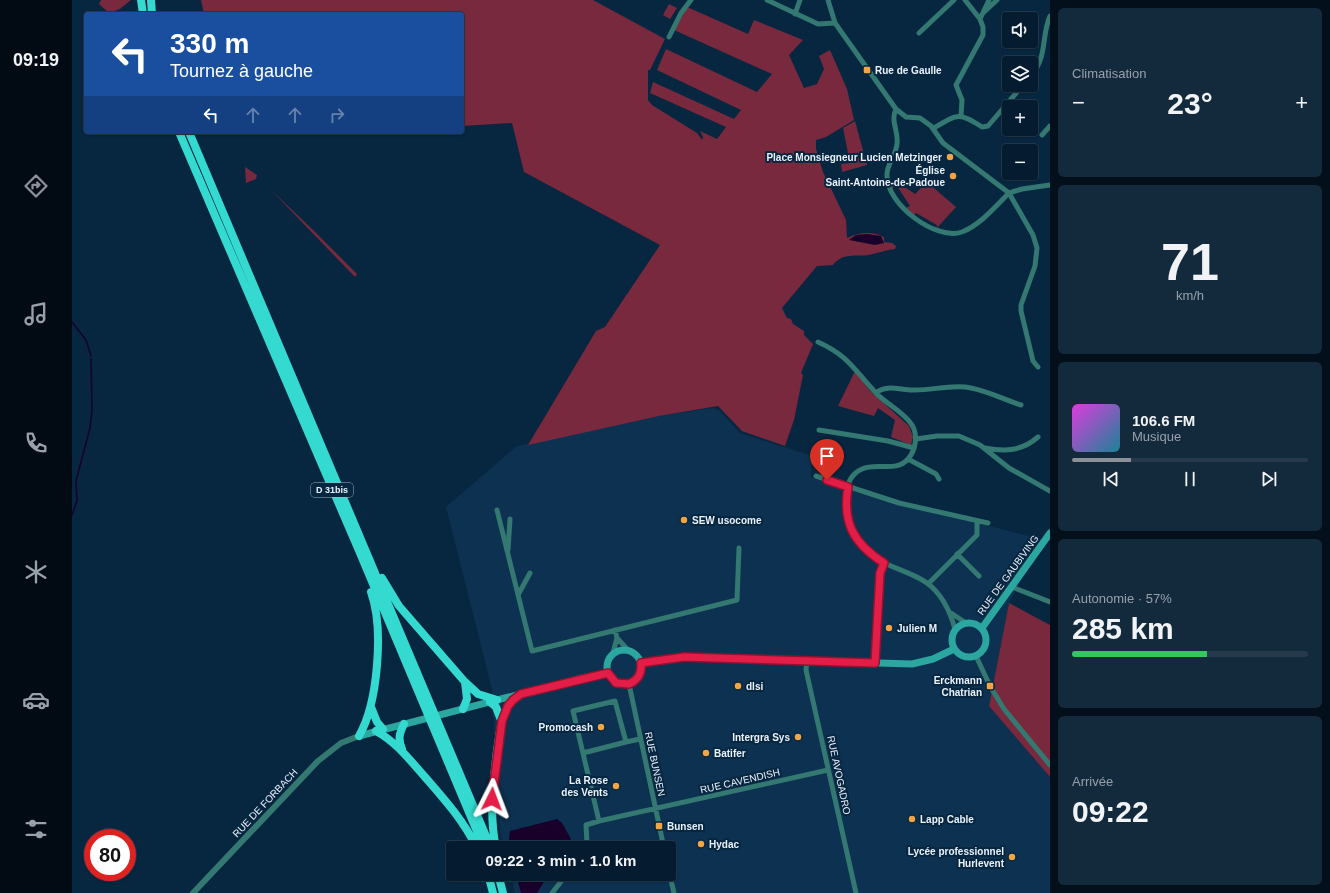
<!DOCTYPE html>
<html lang="fr">
<meta charset="utf-8">
<style>
:root{--surface:#051c30;--page:#13293c;--text:#f1f3f6;--muted:#97a1ab;--line:#263a4c;--accent:#8c9099}
body{margin:0;font-family:Arial,sans-serif;background:var(--page);color:var(--text);height:100vh;display:flex;flex-direction:column;font-size:15px;white-space:nowrap}
*{box-sizing:border-box;margin:0}
p{font-size:13px;color:var(--muted)}
.icon{flex:none;width:22px;height:22px;fill:none;stroke:currentColor;stroke-width:2;stroke-linecap:round;stroke-linejoin:round}
.map{position:relative;flex:1;overflow:hidden}
.drawer{display:flex;flex-direction:column;gap:8px;padding:8px;background:#030f1a;width:280px}
.drawer>*{flex:none}
.hud{position:absolute;left:12px;top:12px;width:380px;height:122px;border-radius:4px;box-shadow:0 1px 3px #0004,0 0 0 1px var(--line);background:#1a4fa0;color:#fff;overflow:hidden}
.controls{position:absolute;left:930px;top:12px;display:grid;gap:8px}
.controls a{display:grid;place-items:center;width:36px;height:36px;border-radius:4px;background:var(--surface);box-shadow:0 1px 3px #0004,0 0 0 1px var(--line);font-size:20px}
.speed{position:absolute;left:12px;top:829px;display:flex;gap:8px;font-size:20px;font-weight:700;text-align:center}
.speed>*{display:grid;place-content:center;width:52px;height:52px;border-radius:50%;background:var(--surface);box-shadow:0 1px 3px #0004,0 0 0 1px var(--line);line-height:1}
.speed .limit{border:6px solid #d22;background:#fff;color:#111}
.pin{position:absolute;display:grid;place-items:center;width:34px;height:34px;color:#fff;margin:-41px -17px;border-radius:50% 50% 50% 0;rotate:-45deg;box-shadow:0 0 4px #0007}
.pin .icon{rotate:45deg}
.me{position:absolute;width:44px;margin:-22px;rotate:3deg;stroke-linejoin:round;filter:drop-shadow(0 0 3px #0008)}
.turn{display:flex;align-items:center;gap:14px;height:84px;padding:0 20px;font-size:18px}
.turn .icon{width:52px;height:52px;stroke-width:2.5}
.turn b{display:block;font-size:28px;line-height:34px}
.lanes{display:flex;align-items:center;height:38px;padding:0 20px;background:#0003;justify-content:center;gap:20px;direction:ltr}
.lanes .off{opacity:.35}
.big{font-size:30px;font-weight:700;line-height:1.1}
.drawer .tile{flex:1;display:flex;flex-direction:column;justify-content:center;gap:6px;min-width:0;padding:0 14px;border-radius:6px;background:var(--page)}
.drawer .dial{align-items:center;gap:0}
.dial b{font-size:52px;line-height:1}
.song{display:flex;align-items:center;gap:12px}
.cover{width:48px;height:48px;border-radius:6px;background:linear-gradient(135deg,hsl(300 70% 55%),hsl(190 70% 35%))}
.played{height:4px;border-radius:2px;background:linear-gradient(90deg,var(--accent) 25%,var(--line) 25%)}
.keys{display:flex;justify-content:space-around;direction:ltr}
.heat{display:flex;justify-content:space-between;align-items:center;font-size:22px;direction:ltr}
.charge{height:6px;border-radius:3px;background:linear-gradient(90deg,#34c759 57%,var(--line) 0)}
.trip{position:absolute;left:374px;top:841px;width:230px;height:40px;border-radius:4px;background:var(--surface);box-shadow:0 1px 3px #0004,0 0 0 1px var(--line);font-weight:700;line-height:40px;text-align:center}
main{display:flex;flex:1;min-height:0}
.menu{display:flex;flex-direction:column;width:72px;justify-content:space-around;align-items:center;background:#020b13;color:var(--muted)}
.menu .icon{width:28px;height:28px}
.menu .selected{color:var(--accent)}
.menu b{font-size:18px;color:var(--text)}
.map>svg:first-child{display:block}
.built{fill:#0d3150}
.green{fill:#79293d}
.water{fill:#18002a}
.lines{fill:none;stroke-linecap:round;stroke-linejoin:round}
.stream{stroke:#18002a;stroke-width:1.5}
.minor{stroke:#347872;stroke-width:5}
.tertiary{stroke:#347872;stroke-width:6}
.secondary{stroke:#2ca79f;stroke-width:7}
.trunk{stroke:#34dacf;stroke-width:8}
.route-casing{stroke:#92132f;stroke-width:10}
.route{stroke:#e11d48;stroke-width:7}
.poi-dot{fill:#f3a443;stroke:#072640;stroke-width:1.5}
.labels{text-anchor:middle;dominant-baseline:central;stroke-width:4;stroke-linejoin:round;paint-order:stroke}
.shield{fill:#072640;stroke:#a6b5c3;stroke-width:1}
.shield-label{font-size:9px;font-weight:bold;fill:#eaf2fb}
.poi-label{font-size:10px;font-weight:bold;fill:#eaf2fb;stroke:#072640;text-anchor:start}
.street-label{font-size:10px;fill:#eaf2fb;stroke:#072640}
</style>
<main>
<nav class="menu">
<b>09:19</b>
<svg class="icon selected" aria-label="directions" viewBox="0 0 24 24"><path d="M12 3l9 9-9 9-9-9zM9 14v-3h6M13 9l2 2-2 2"/></svg>
<svg class="icon" aria-label="music" viewBox="0 0 24 24"><path d="M9 18V5l10-2v13"/><circle cx="6" cy="18" r="3"/><circle cx="16" cy="16" r="3"/></svg>
<svg class="icon" aria-label="phone" viewBox="0 0 24 24"><path d="M5 4h4l2 5-3 2q2 4 5 5l2-3 5 2v4C11 20 4 13 5 4z"/></svg>
<svg class="icon" aria-label="climate" viewBox="0 0 24 24"><path d="M12 3v18M4 7l16 10M4 17L20 7"/></svg>
<svg class="icon" aria-label="car" viewBox="0 0 24 24"><path d="M5 17H2v-5l4-1 3-4h7l3 4 3 1v5h-3M9 17h6M6 11h13"/><circle cx="7" cy="17" r="2"/><circle cx="17" cy="17" r="2"/></svg>
<svg class="icon" aria-label="filters" viewBox="0 0 24 24"><path d="M4 7h16M4 17h16"/><circle cx="9" cy="7" r="2"/><circle cx="15" cy="17" r="2"/></svg>
</nav>
<div class="map">
<svg width="978" height="893" viewBox="0 0 978 893">
<rect width="100%" height="100%" fill="#072640"/>
<!-- built -->
<path class="built" d="M641,408l7,3 20,22 69,22 3,5 -1,17 41,14 192,49 -35,63 -20,103 61,71v116h-535l-4,-19h158v-26h-165l-4,-16 -8,-143 -46,-182 71,-61 142,-30z"/>
<!-- green -->
<path class="green" d="M29,0h30l-11,9 -11,4 -10,-9z
M129,0h392l72,39 -15,31h-2v30l4,5 45,28 5,7 1,-3 -3,-6 17,8 9,-12 -76,-34 3,-11 81,37 7,-9 -84,-40 9,-21 91,43 15,-18 -98,-44 13,-23 61,27 6,-14 49,20 -14,15 15,33 13,-4 7,-15 -5,-13 11,-6 17,39 7,31 -28,17 -10,3v9l7,23 23,48 1,18c13,-6 25,-7 37,-1v5l8,1 4,3 -1,3c-9,1 -17,4 -26,6 -14,2 -26,-3 -36,10l-16,1 -35,42 5,10 4,1 2,5 11,7v4l9,9 -12,29 2,2 -9,45 -9,26 -43,-15 -24,-25 -59,10 -131,29 68,-114 9,-4 55,-82 -136,-73 -12,-49 -50,3v-112h-258z
M597,4l8,4 -7,11 -7,-4z
M783,121l12,44 -25,7 -1,-8 9,-1 -7,-35z
M173,167l12,8 -1,4 -10,4z
M855,182l29,25 -19,21v-3l-21,-12 -2,2 -8,-7 4,-2 -13,-20 -7,3 -1,-4c9,-3 19,4 26,9z
M199,190l41,39 45,45 -2,3z
M783,371l15,20 39,35 4,11 -2,8 -20,-8 4,-17 -17,-12 -4,8 -36,-10z
M937,603l41,22v152l-61,-71z"/>
<!-- water -->
<path class="water" d="M795,234l14,2 3,7 -9,2 -26,-5 7,-5z
M485,819l5,4 9,16 -5,9h-55l-2,-9 1,-8z
M444,874h33l-12,19h-16z"/>
<g class="lines">
<!-- stream -->
<path class="stream" d="M0,322l14,18 5,16
M0,515l5,-14 -1,-20 14,-53 2,-18 -1,-51"/>
<!-- minor -->
<path class="minor" d="M695,0l51,24 17,-1
M756,0l7,23 61,86 10,8 14,1 11,8 12,17 66,50 13,-4 28,-4
M893,0l15,19
M911,13l14,-13
M723,14l5,-14
M847,33l35,-33
M597,37l12,-24 10,-13
M959,76c17,-20 10,-40 19,-60
M824,109c-6,12 3,23 1,35 -1,12 -11,20 -10,32 0,28 48,65 75,56 18,-7 33,-25 47,-39
M889,116l1,-16 -6,-15 27,-50v-8l-3,-8 9,-19
M862,128c23,-14 25,-16 48,-1l6,-1 35,-41
M970,135l8,-9
M937,193l24,42 4,13 -2,18 -14,39v6l12,50 5,6
M746,342c31,14 36,28 58,51 10,11 28,19 36,32 6,10 4,25 -4,34 -12,14 -31,3 -46,10 -25,11 -15,50 -7,68 11,27 52,31 72,46 15,11 23,28 28,46
M804,393c10,-9 24,-3 36,-3 17,1 35,-5 53,-3 19,2 37,12 56,18
M747,430l69,11 26,7
M844,439l21,-3h22l21,9 29,23 41,23
M913,448c20,4 37,3 53,-11
M836,459l28,15 3,5
M744,476l83,27 89,20
M425,510l35,141 205,-51 2,-52
M436,550l2,-31
M885,554l22,22
M856,584l49,-49v-14
M940,587l38,15
M446,595l12,-22
M879,613l15,10
M545,638l12,13
M541,653l4,-15 -2,-8
M904,656l14,30 14,23 46,56
M735,660l-1,10 50,223
M803,663l5,-90 4,-10
M557,684l35,164
M554,742l14,-3
M511,753l43,-11 -11,-41 -42,10 26,110
M512,848l3,-5 -1,-18 13,-4 229,-51
M597,872l5,21
M480,893l15,-19"/>
<!-- tertiary -->
<path class="tertiary" d="M121,893l125,-132 23,-18 18,-7"/>
<!-- secondary -->
<path class="secondary" d="M880 640a17 17 0 1 1 34 0a17 17 0 1 1-34 0Z
M910,628l68,-95
M535 667a17 17 0 1 1 34 0a17 17 0 1 1-34 0Z
M569,663l43,-6 228,7 21,-5 21,-10
M287,736l223,-58 26,-5"/>
<!-- trunk -->
<path class="trunk" d="M69,0l2,14
M79,0l1,14
M107,132l181,421 124,295
M117,132l302,716
M310,578l17,28 66,76 2,17 -4,10
M393,682l13,12 19,6
M418,702l6,5 5,13
M299,707l6,15 6,7
M304,731c20,11 33,28 49,46 20,23 38,43 52,71
M287,736c19,-33 25,-108 12,-144
M330,749c-4,-10 -3,-15 2,-25
M424,848c-7,-32 -3,-65 1,-97 2,-13 3,-27 8,-39 3,-8 9,-13 16,-18
M416,874l5,19
M426,874l5,19"/>
</g>
<g class="lines">
<defs>
<path id="route" d="M420,799l10,-78 6,-15 5,-6 8,-6 87,-21 8,10 13,1c9,-4 13,-10 12,-21l43,-6 191,6 5,-90 4,-10c-30,-19 -42,-40 -36,-76l-21,-7"/>
</defs>
<!-- route casing -->
<use href="#route" class="route-casing"/>
<!-- route -->
<use href="#route" class="route"/>
</g>
<!-- markers -->
<g class="poi-dot">
<rect x="791" y="66" width="8" height="8" rx="2"/>
<circle cx="878" cy="157" r="4"/>
<circle cx="881" cy="176" r="4"/>
<circle cx="612" cy="520" r="4"/>
<circle cx="817" cy="628" r="4"/>
<circle cx="666" cy="686" r="4"/>
<rect x="914" y="682" width="8" height="8" rx="2"/>
<circle cx="529" cy="727" r="4"/>
<circle cx="726" cy="737" r="4"/>
<circle cx="634" cy="753" r="4"/>
<circle cx="544" cy="786" r="4"/>
<circle cx="840" cy="819" r="4"/>
<rect x="583" y="822" width="8" height="8" rx="2"/>
<circle cx="629" cy="844" r="4"/>
<circle cx="940" cy="857" r="4"/>
</g>
<g class="labels">
<!-- shield labels -->
<rect class="shield" x="239" y="483" width="42" height="14" rx="3"/>
<g class="shield-label">
<text x="260" y="490">D 31bis</text>
</g>
<!-- poi labels -->
<g class="poi-label">
<text x="803" y="70">Rue de Gaulle</text>
<text x="870" y="157" text-anchor="end">Place Monsiegneur Lucien Metzinger</text>
<text x="873" y="170" text-anchor="end">Église<tspan x="873" dy="12">Saint-Antoine-de-Padoue</tspan></text>
<text x="620" y="520">SEW usocome</text>
<text x="825" y="628">Julien M</text>
<text x="910" y="680" text-anchor="end">Erckmann<tspan x="910" dy="12">Chatrian</tspan></text>
<text x="674" y="686">dlsi</text>
<text x="521" y="727" text-anchor="end">Promocash</text>
<text x="718" y="737" text-anchor="end">Intergra Sys</text>
<text x="642" y="753">Batifer</text>
<text x="536" y="780" text-anchor="end">La Rose<tspan x="536" dy="12">des Vents</tspan></text>
<text x="848" y="819">Lapp Cable</text>
<text x="595" y="826">Bunsen</text>
<text x="637" y="844">Hydac</text>
<text x="932" y="851" text-anchor="end">Lycée professionnel<tspan x="932" dy="12">Hurlevent</tspan></text>
</g>
<!-- street labels -->
<g class="street-label">
<text transform="translate(936 575) rotate(-54)">RUE DE GAUBIVING</text>
<text transform="translate(583 764) rotate(78)">RUE BUNSEN</text>
<text transform="translate(767 775) rotate(78)">RUE AVOGADRO</text>
<text transform="translate(668 781) rotate(-13)">RUE CAVENDISH</text>
<text transform="translate(193 803) rotate(-47)">RUE DE FORBACH</text>
</g>
</g>
</svg>
<div class="controls">
<a><svg class="icon" aria-label="sound" viewBox="0 0 24 24"><path d="M4 9h4l5-4v14l-5-4H4zM17 9q2 3 0 6"/></svg></a>
<a><svg class="icon" aria-label="layers" viewBox="0 0 24 24"><path d="M12 4l9 5-9 5-9-5zM3 14l9 5 9-5"/></svg></a>
<a>+</a>
<a>−</a>
</div>
<div class="speed"><div class="limit">80</div></div>
<div class="pin" style="left:755px;top:480px;background:#d93025"><svg class="icon" aria-label="arrive" viewBox="0 0 24 24"><path d="M6 21V4h12l-3 4 3 4H6"/></svg></div>
<svg class="me" style="left:420px;top:799px" viewBox="-20 -20 40 40"><path d="M0-17L14 15 0 8-14 15z" fill="#e11d48" stroke="#fff" stroke-width="4"/></svg>
<div class="trip">09:22 · 3 min · 1.0 km</div>
<div class="hud">
<div class="turn"><svg class="icon" aria-label="left" viewBox="0 0 24 24"><path d="M17 20v-9H6M10 6l-5 5 5 5"/></svg><div><b>330 m</b>Tournez à gauche</div></div>
<div class="lanes"><svg class="icon" aria-label="left" viewBox="0 0 24 24"><path d="M17 20v-9H6M10 6l-5 5 5 5"/></svg><svg class="icon off" aria-label="ahead" viewBox="0 0 24 24"><path d="M12 20V5M6 11l6-6 6 6"/></svg><svg class="icon off" aria-label="ahead" viewBox="0 0 24 24"><path d="M12 20V5M6 11l6-6 6 6"/></svg><svg class="icon off" aria-label="right" viewBox="0 0 24 24"><path d="M7 20v-9h11M14 6l5 5-5 5"/></svg></div>
</div>
</div>
<section class="drawer">
<div class="tile"><p>Climatisation</p>
<div class="heat"><a>−</a><b class="big">23°</b><a>+</a></div>
</div>
<div class="tile dial"><b>71</b><p>km/h</p></div>
<div class="tile">
<div class="song"><i class="cover"></i><div><b>106.6 FM</b><p>Musique</p></div></div>
<div class="played"></div>
<div class="keys"><svg class="icon" aria-label="previous" viewBox="0 0 24 24"><path d="M18 5L8 12l10 7zM5 5v14"/></svg><svg class="icon" aria-label="pause" viewBox="0 0 24 24"><path d="M8 5v14M16 5v14"/></svg><svg class="icon" aria-label="next" viewBox="0 0 24 24"><path d="M6 5l10 7-10 7zM19 5v14"/></svg></div>
</div>
<div class="tile"><p>Autonomie · 57%</p><b class="big">285 km</b><div class="charge"></div></div>
<div class="tile"><p>Arrivée</p><b class="big">09:22</b></div>
</section>
</main>
